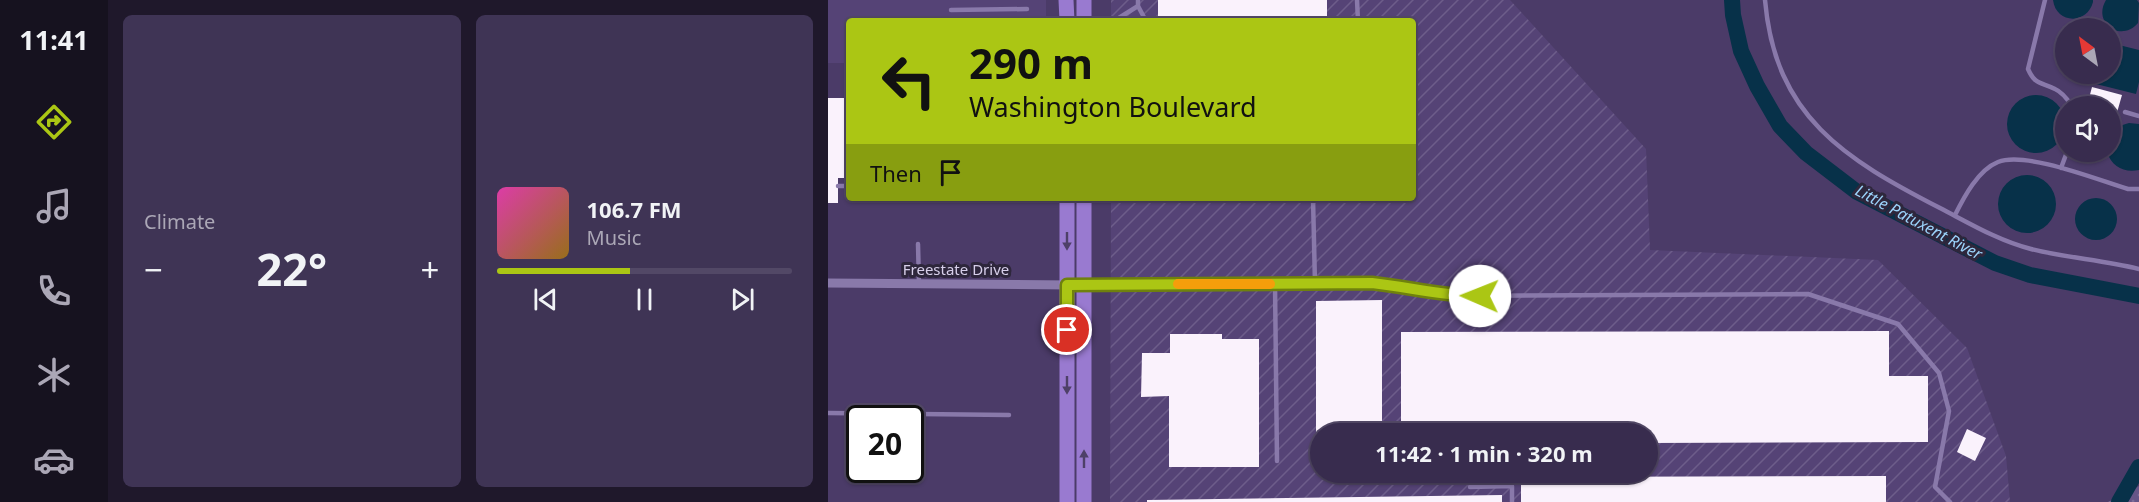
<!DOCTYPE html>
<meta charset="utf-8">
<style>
:root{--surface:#382c4e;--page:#3f3455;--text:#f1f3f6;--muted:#aba7b6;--line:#524866;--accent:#abc614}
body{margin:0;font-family:"Noto Sans",sans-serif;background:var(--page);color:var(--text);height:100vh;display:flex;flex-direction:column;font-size:22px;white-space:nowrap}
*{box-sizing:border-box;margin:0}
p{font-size:20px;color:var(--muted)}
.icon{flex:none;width:33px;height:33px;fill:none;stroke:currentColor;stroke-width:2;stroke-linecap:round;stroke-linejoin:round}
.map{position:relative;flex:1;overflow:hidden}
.sheet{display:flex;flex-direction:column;gap:15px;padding:15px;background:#1f182b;width:720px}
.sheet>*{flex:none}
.banner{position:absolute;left:18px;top:18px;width:570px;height:183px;border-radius:6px;box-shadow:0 2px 4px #0004,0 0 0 2px var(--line);background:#abc614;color:#111;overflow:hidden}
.needle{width:39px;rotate:328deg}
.fabs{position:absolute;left:1227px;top:18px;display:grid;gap:12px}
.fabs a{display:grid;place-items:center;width:66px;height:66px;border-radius:50%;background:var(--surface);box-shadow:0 2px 4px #0004,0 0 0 2px var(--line);font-size:30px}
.speed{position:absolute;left:18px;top:405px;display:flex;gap:12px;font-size:30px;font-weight:700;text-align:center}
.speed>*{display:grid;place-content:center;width:78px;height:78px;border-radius:50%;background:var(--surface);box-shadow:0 2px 4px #0004,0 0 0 2px var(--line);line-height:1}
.speed .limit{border:3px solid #111;border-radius:9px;background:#fff;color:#111}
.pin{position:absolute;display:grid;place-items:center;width:51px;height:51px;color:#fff;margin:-26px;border:3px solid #fff;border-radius:50%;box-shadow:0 2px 6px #0007}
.me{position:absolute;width:66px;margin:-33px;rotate:271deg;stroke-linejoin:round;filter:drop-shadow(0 0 4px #0008)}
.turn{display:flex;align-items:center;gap:21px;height:126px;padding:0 24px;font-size:27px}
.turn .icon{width:78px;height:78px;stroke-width:2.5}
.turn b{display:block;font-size:42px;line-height:51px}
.then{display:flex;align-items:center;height:57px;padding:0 24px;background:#0003;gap:12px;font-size:22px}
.big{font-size:45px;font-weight:700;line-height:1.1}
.sheet .card{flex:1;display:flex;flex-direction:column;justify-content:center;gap:9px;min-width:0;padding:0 21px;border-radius:9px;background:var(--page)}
.song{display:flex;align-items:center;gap:18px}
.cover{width:72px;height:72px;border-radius:9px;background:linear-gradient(135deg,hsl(320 70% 55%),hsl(40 70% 35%))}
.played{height:6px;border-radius:3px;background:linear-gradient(90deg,var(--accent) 45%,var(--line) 45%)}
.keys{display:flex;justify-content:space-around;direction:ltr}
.heat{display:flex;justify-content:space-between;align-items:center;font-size:33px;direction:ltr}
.sheet .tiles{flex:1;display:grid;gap:15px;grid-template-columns:repeat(2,1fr)}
.trip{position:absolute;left:482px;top:423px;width:348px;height:60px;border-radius:30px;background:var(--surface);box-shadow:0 2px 4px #0004,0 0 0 2px var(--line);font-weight:700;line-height:60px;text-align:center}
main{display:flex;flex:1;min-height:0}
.tab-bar{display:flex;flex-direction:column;width:108px;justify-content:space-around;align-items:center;background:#16121f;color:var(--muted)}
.tab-bar .icon{width:42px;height:42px}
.tab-bar .selected{color:var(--accent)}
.tab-bar b{font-size:27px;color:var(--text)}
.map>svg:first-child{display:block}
.built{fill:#554376}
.industrial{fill:url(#industrial-furrows);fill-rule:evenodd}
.grass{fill:url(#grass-dots)}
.water{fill:#073149}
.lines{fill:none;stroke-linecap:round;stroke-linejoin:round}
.river{stroke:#073149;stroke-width:16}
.building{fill:#faf2fc}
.lane{stroke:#8979aa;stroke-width:4.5}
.street{stroke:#8979aa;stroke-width:9}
.primary{stroke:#997ad0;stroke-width:15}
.oneway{fill:#4e4068}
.route-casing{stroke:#6f810d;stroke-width:15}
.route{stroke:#abc614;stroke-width:10}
.slow{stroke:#f59e0b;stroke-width:10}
.labels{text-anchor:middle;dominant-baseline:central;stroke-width:6;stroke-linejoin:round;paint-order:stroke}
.street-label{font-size:15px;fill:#d7cfea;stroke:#2e273c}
.water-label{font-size:16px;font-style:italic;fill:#9bd3fa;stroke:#2e273c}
</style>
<main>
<nav class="tab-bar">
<b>11:41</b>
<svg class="icon selected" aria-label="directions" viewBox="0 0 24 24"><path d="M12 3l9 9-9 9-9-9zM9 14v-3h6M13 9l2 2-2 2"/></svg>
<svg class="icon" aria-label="music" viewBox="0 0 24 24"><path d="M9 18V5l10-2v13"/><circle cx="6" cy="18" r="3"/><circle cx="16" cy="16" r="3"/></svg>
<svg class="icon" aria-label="phone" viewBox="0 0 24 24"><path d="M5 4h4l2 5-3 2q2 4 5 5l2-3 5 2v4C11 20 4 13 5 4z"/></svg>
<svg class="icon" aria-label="climate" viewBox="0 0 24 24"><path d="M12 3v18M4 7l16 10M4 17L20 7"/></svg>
<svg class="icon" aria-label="car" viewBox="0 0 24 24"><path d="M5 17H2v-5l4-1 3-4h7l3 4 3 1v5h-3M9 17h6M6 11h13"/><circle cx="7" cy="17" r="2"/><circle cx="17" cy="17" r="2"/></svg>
</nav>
<section class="sheet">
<div class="tiles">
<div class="card"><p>Climate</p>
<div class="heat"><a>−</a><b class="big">22°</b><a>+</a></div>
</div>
<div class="card">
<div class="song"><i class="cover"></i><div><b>106.7 FM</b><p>Music</p></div></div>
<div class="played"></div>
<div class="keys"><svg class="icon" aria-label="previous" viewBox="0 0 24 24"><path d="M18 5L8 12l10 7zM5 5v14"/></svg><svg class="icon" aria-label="pause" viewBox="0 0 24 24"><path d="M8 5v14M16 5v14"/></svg><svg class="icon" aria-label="next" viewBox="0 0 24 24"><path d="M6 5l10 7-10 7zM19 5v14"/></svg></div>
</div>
</div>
</section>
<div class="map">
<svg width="1311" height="502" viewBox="0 0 1311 502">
<defs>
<pattern id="industrial-furrows" width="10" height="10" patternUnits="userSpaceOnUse" patternTransform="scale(1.5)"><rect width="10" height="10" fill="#554376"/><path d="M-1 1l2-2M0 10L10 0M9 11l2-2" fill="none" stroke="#6d5d8a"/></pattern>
<pattern id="grass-dots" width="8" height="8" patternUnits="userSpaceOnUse" patternTransform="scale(1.5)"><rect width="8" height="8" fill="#665587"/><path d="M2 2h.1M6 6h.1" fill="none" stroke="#7b6c98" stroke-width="1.8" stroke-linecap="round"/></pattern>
</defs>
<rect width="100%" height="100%" fill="#4b3b68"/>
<!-- built -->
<path class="built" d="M0,0h218v21h-197v42h-21z"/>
<!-- industrial -->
<path class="industrial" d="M283,0h399l136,149 4,101 228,10 89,88 39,108 4,46h-900l1,-304h302v-177h-302zM492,434h327v38h-327z"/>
<!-- grass -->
<path class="grass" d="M1311,486v16h-31z"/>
<!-- water -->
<path class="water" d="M1225,0h40v2c-6,23 -37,22 -40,-2z
M1278,0h31l2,3 -1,20c-17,20 -46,0 -32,-23z
M1283,43l28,7v32l-3,12 -72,-18 1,-6 1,4h44z
M1179 124a29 29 0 1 1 58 0a29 29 0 1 1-58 0Z
M1301,123l10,1v46c-15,3 -27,-3 -32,-18h3c0,-18 0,-24 19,-29z
M1170 204a29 29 0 1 1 58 0a29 29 0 1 1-58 0Z
M1247 219a21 21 0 1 1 42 0a21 21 0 1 1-42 0Z"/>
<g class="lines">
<!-- river -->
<path class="river" d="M904,0l1,15 8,36 16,35 23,40 26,27 51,39 138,71 35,12 109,21
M1291,502l20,-35"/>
</g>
<!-- building -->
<path class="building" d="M330,0h169v21h-169z
M1264,87l30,8 -6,21 -6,-2v-8h-23z
M0,98h21v80h-11v25h-10z
M554,300v134h-62v34h-4v-167z
M1061,331v45h39v66l-281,1v-9h-246v-102z
M342,334h52v5h37v128h-90v-71l-28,1 1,-44h28z
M1139,429l19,9 -11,23 -18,-9z
M1058,476v26h-365v-25z
M674,495v7h-355v-2z"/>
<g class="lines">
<!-- lane -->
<path class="lane" d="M529,0l1,21
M937,0c10,117 80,159 175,208 29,15 59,33 91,41 36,9 72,11 108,20
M1217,0l-17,69c7,16 13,13 27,20 7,3 13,11 17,17
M310,6l8,15
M123,10l76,-1
M286,21l24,-15v-6
M1297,112l14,4
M1233,168l6,-16
M10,186h11
M485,198l2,86
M1127,215c9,-18 23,-45 43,-53 28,-11 100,18 130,27h11
M90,244l1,40
M259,284l285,-1 84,13 352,-2 90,30 41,49 10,38 -14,76 15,15
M447,284l2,177
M0,413l181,2
M642,487l42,-1v16"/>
<!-- street -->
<path class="street" d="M0,283l244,2"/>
<!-- primary -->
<path class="primary" d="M238,0l1,21
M256,0v21
M239,502v-304
M256,502v-304"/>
</g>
<!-- one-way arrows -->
<defs><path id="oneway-solid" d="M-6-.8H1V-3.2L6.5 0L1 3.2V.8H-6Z" transform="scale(1.5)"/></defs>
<g class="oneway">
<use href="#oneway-solid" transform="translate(239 241) rotate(90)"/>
<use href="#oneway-solid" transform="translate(239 385) rotate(90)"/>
<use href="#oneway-solid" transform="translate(256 459) rotate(-90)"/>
</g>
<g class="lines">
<defs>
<path id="route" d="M239,330v-45l305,-2c37,4 71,13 108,13"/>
</defs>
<!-- route casing -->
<use href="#route" class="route-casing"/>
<!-- route -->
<use href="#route" class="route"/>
<!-- slow -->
<path class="slow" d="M350,284h92"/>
</g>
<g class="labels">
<!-- street labels -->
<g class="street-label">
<text x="128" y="269">Freestate Drive</text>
</g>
<!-- water labels -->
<g class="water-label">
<text transform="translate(1091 222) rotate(28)">Little Patuxent River</text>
</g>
</g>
</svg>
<div class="fabs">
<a><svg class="needle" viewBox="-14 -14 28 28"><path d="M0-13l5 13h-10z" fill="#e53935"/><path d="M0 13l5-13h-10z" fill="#aba7b6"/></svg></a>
<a><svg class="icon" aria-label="sound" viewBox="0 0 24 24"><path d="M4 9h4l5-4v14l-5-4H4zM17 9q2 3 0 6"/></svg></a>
</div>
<div class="speed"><div class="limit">20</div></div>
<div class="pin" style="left:239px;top:330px;background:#d93025"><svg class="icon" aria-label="arrive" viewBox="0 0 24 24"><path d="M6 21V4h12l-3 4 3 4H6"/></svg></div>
<svg class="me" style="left:652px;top:296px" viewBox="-20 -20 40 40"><circle r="19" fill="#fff"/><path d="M0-13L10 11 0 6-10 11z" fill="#abc614"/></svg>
<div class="trip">11:42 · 1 min · 320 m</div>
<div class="banner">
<div class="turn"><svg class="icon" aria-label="left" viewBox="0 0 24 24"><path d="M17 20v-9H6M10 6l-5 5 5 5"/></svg><div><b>290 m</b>Washington Boulevard</div></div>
<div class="then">Then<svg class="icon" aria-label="arrive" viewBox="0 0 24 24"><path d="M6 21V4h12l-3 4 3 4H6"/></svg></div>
</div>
</div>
</main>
